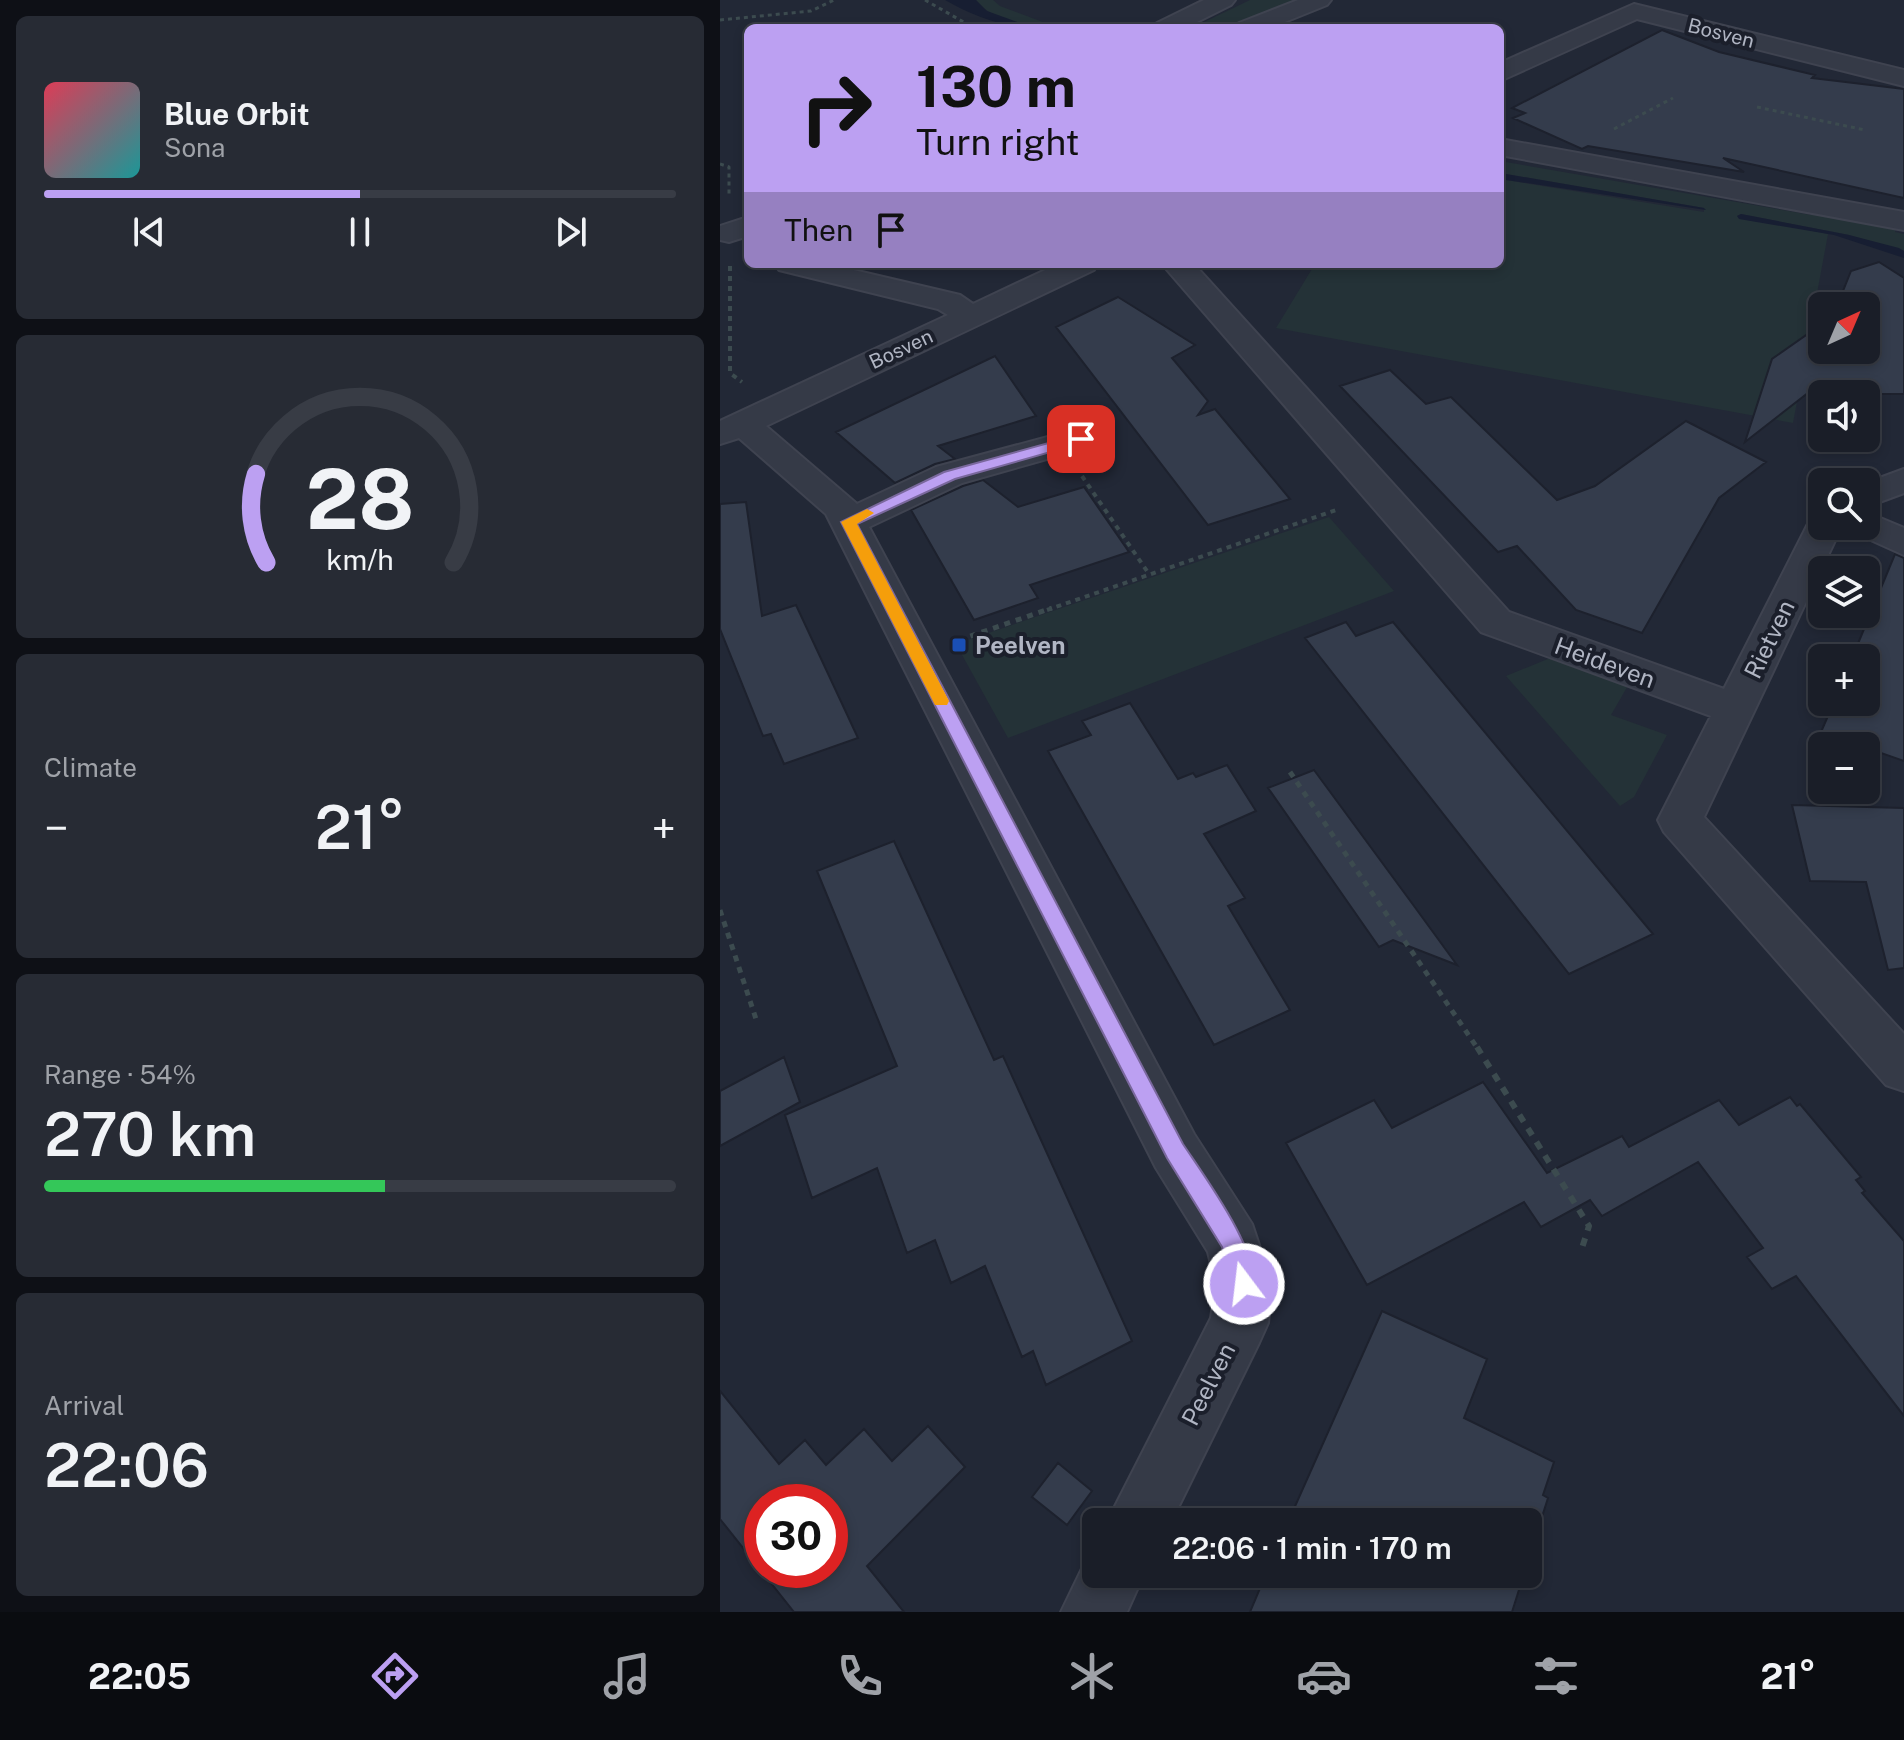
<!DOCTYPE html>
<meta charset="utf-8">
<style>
:root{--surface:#1a1e28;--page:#272b34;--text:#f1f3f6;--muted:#9fa2a8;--line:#383c45;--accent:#bca0f2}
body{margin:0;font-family:"Public Sans",sans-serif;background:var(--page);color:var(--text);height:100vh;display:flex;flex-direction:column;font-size:30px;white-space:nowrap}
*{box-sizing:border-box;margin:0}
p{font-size:26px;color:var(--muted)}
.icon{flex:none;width:44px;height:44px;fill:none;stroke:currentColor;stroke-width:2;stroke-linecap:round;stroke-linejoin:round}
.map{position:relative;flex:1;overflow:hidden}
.drawer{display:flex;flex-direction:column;gap:16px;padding:16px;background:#0e1016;width:720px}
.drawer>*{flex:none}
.guide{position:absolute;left:24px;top:24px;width:760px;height:244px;border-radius:12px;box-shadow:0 4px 12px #0003,0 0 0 2px var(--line);background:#bca0f2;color:#111;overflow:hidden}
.needle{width:52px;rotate:44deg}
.controls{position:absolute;left:1088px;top:292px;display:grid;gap:16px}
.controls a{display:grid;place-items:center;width:72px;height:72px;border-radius:12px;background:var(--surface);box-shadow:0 4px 12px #0003,0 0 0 2px var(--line);font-size:40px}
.speed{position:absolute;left:24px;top:1484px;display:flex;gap:16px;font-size:40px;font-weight:700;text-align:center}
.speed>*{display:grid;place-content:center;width:104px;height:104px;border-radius:50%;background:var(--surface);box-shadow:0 4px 12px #0003,0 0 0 2px var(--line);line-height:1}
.speed .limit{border:12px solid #d22;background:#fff;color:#111}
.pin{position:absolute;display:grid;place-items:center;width:68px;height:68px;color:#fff;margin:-34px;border-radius:16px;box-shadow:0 4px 12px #0006}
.me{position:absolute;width:88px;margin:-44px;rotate:345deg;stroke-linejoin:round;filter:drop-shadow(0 0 6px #0008)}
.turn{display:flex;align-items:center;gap:28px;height:168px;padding:0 40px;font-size:36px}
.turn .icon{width:104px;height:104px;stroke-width:2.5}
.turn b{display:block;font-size:56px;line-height:68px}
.then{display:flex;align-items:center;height:76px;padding:0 40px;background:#0003;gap:16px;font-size:30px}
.big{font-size:60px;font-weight:600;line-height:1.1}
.drawer .tile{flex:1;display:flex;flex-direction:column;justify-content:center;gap:12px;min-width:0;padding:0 28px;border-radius:12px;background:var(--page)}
.drawer .dial{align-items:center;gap:0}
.dial svg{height:208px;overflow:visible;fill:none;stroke:var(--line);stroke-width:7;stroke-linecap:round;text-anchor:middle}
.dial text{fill:var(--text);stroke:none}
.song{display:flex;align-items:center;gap:24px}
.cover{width:96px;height:96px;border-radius:12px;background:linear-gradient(135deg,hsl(350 70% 55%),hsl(180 70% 35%))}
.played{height:8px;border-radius:4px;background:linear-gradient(90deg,var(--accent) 50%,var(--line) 50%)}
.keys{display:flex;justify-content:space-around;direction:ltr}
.heat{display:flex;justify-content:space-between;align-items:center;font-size:44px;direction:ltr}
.charge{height:12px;border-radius:6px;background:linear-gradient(90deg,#34c759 54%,var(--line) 0)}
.trip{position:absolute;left:362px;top:1508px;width:460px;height:80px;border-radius:12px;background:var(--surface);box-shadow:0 4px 12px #0003,0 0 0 2px var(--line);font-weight:600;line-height:80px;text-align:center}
.dock{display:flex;height:128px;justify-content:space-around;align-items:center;background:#0a0c10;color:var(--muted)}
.dock .icon{width:56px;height:56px}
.dock .active{color:var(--accent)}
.dock b{font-size:36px;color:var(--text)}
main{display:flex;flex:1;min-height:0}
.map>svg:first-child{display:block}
.green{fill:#243237}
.water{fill:#171e32}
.building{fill:#343c4c;stroke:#1d212d;stroke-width:2;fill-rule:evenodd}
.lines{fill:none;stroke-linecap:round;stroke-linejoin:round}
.minor-casing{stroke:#3f4350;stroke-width:4}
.path-far3{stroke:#3c4b4f;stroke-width:3;stroke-dasharray:4 4;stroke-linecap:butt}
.path-far2{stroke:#3c4b4f;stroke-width:4;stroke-dasharray:5 5;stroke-linecap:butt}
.path-far1{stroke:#3c4b4f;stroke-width:5;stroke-dasharray:6 6;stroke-linecap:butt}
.path{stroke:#3c4b4f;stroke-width:6;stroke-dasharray:8 8;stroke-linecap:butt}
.minor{fill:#353a47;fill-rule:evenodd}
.route{fill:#bca0f2;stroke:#7a689d;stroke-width:2}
.slow{fill:#f59e0b}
.transit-dot{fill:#1a4fb4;stroke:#1b1f2b;stroke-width:3}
.labels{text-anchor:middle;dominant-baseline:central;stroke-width:8;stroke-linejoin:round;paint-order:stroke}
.far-street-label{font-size:20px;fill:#b0b5c3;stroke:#1b1f2b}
.street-label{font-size:24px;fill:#b0b5c3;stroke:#1b1f2b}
.poi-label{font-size:24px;font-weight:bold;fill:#b0b5c3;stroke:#1b1f2b;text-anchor:start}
</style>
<main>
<section class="drawer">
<div class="tile">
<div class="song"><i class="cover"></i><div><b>Blue Orbit</b><p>Sona</p></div></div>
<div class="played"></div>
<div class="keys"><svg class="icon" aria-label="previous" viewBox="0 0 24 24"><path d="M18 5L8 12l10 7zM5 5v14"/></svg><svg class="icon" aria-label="pause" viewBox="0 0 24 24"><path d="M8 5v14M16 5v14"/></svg><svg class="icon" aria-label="next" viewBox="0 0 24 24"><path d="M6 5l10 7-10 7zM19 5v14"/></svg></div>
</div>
<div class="tile dial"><svg viewBox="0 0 100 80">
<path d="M14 69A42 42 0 1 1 86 69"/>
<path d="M14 69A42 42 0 0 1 10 35" stroke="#bca0f2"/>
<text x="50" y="56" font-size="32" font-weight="700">28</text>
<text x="50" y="72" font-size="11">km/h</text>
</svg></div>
<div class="tile"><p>Climate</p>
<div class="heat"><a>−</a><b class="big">21°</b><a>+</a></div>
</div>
<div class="tile"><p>Range · 54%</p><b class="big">270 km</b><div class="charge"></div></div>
<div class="tile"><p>Arrival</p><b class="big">22:06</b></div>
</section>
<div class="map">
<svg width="1184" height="1612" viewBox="0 0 1184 1612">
<rect width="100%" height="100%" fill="#222836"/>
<!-- green -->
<path class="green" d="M256,0h17l7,6 59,22c-26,0 -67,-6 -83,-28z
M530,0h59l-73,28h-44z
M780,161l311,54 12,-4 73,15 -1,6 9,2v17l-55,-16 -108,-21 -4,2 91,18 -35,189 -517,-95 39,-64h185v-85l204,33v-4l-204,-35z
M609,517l65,74 -386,147 -52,-94z
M835,656l75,26 -19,33 56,20 -33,62 -14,9 -114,-130z"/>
<!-- water -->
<path class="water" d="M225,0h31l11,11 47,17c-30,0 -63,-13 -89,-28z
M780,173l204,35 2,2 -206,-31z
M1021,214l108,21 50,13 5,3v7l-70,-23 -95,-16 -2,-3z"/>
<!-- building -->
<path class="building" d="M942,30l57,22 96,23 -3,3 92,11v109l-181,-40 21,14 -156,-26 -6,3 -69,-31 12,-5 -13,-5z
M1159,262l25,16v116h-65l-17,-12 -77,60 27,-83 50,-35v26h44v-44h-29l14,-35z
M398,297l77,48 -23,13 36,43 -10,14 17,-6 75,90 -82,26 -152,-198z
M275,356l41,60 -98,30 17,13 -20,5 -40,19 -59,-51z
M670,370l36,34 25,-7 106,103 38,-14 91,-65 80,41 -47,36 -77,135 -66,-23 -59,-64 -19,6 -158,-166z
M263,480l35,27 66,-20 45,65 -99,33 8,13 -64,22 -63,-110 52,-24z
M26,502l16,114 34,-11 62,133 -74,26 -13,-30 -8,2 -43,-107v-125z
M1175,554l9,4v203l-83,-29 13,-30h32v-44h-14z
M626,622l10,14 37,-14 260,312 -84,40 -264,-336z
M410,703l48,76 15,-6 3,4 31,-12 29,46 -52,23 41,64 -17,8 62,104 -76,35 -166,-294 43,-16 -9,-14z
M594,770l100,136 43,59 -64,-25 -14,7 -111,-159z
M1072,805l112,3v160l-16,2 -22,-88 -56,-1z
M174,841l100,219 9,-4 129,285 -86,44 -13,-34 -11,6 -37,-91 -34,17 -16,-43 -28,13 -30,-85 -65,30 -27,-83 112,-49 -80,-195z
M64,1057l16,45 -80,44v-55z
M763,1082l64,91 75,-37 7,11 90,-47 20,25 51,-28 7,9 3,-2 61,73 -5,3 9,11 -3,2 42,48v175l-108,-140 -24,13 -25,-32 16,-9 -65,-86 -96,54 -12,-16 -49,27 -17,-25 -157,83 -81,-142 88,-43 18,28z
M662,1311l105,48 -23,59 90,44 -11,33 5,3 -20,63v-39h-240z
M0,1391l59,73 26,-24 21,25 38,-36 28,32 36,-35 37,41 -98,99 37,46h-110l-74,-93zM42,1502h68v68h-68z
M338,1463l34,28 -25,34 -35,-28z
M546,1574h258l-12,38h-262z"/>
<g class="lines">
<defs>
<path id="minor" d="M484,0h31l-4,5 -46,23h-31l3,-5z
M578,0h33l-4,5 -57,23h-34l3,-5z
M914,4l270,66v16l-267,-67 -137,62v-18z
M780,139l404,73v18l-404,-75z
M28,217v19l-19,6 -9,-2v-14z
M55,264h53l132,31 13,9 85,-40h40l-4,6 -328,156 91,78 79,-37 145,-39 12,4 5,7 -5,7 -131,37 -93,44 325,607 58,90 20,60 -4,39 -9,20 -88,179h-64l104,-204 5,-34 -8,-32 -52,-84 -330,-654 -87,-76 -19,6v-23l228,-106 -10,-6 -159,-39z
M442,264h32l315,348 215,77 87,-171 11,-3v11h20l-138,291 200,217v57l-18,-6 -222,-253 -6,-12 53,-104 -230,-84z
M1184,469v24l-38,14v-24z
M1146,512l38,16v27l-51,-23 -4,-6h17z
M376,1549v25h48l-17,38h-66l29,-60z"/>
</defs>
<!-- minor casing -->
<use href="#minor" class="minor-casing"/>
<!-- path-far3 -->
<path class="path-far3" d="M205,0l49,28
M0,20l91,-9 23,-11
M1037,107l108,23
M894,129l59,-31
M0,164l9,3v29"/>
<!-- path-far2 -->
<path class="path-far2" d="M10,266v107l12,9
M362,476l67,98
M327,610l289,-100"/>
<!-- path-far1 -->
<path class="path-far1" d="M239,640l93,-32
M570,772l188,277
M0,910l36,109"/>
<!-- path -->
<path class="path" d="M757,1047l112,179 -7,22"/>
<!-- minor -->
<use href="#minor" class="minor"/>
</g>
<!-- route -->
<path class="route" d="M361,434l7,5 -2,3 -131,37 -98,45 326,620c19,29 83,115 69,148l-8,4 -9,-4 -13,-45 -55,-89 -326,-636 103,-50z"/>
<!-- slow -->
<path class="slow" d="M147,509l7,4 -17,11 92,177 -2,4h-12l-94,-183z"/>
<!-- markers -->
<rect class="transit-dot" x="231" y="637" width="16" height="16" rx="4"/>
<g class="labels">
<!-- far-street labels -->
<g class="far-street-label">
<text transform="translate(1001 33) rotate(14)">Bosven</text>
<text transform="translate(181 349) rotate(-25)">Bosven</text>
</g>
<!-- street labels -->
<g class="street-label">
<text transform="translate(1049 639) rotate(-64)">Rietven</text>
<text transform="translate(885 662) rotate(20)">Heideven</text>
<text transform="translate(488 1384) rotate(-63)">Peelven</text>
</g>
<!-- poi labels -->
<g class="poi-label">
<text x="255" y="645">Peelven</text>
</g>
</g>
</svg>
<div class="controls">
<a><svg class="needle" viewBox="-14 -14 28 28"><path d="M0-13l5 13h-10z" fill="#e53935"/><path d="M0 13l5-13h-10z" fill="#9fa2a8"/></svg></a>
<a><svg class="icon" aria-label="sound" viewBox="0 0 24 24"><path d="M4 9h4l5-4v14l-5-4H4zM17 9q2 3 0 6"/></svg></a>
<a><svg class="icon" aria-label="search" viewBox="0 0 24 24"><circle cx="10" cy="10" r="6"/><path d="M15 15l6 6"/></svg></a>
<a><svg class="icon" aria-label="layers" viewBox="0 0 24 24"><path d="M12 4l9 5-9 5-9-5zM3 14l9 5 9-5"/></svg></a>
<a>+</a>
<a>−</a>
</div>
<div class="speed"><div class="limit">30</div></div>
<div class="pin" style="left:361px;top:439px;background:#d93025"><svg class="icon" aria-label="arrive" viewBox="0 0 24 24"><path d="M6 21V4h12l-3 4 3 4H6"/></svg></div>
<svg class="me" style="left:524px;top:1284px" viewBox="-20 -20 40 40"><circle r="17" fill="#bca0f2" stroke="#fff" stroke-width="3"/><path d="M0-11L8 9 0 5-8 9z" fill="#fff"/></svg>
<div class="trip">22:06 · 1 min · 170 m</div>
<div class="guide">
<div class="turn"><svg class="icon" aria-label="right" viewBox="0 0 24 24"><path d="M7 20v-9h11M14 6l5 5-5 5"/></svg><div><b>130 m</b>Turn right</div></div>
<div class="then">Then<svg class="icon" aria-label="arrive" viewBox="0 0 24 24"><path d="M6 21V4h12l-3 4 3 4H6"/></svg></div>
</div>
</div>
</main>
<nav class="dock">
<b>22:05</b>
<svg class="icon active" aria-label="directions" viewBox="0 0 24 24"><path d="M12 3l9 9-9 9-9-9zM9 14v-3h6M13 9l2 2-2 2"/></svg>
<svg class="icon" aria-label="music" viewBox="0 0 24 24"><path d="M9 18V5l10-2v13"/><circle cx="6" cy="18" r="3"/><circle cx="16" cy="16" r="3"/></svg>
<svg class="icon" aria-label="phone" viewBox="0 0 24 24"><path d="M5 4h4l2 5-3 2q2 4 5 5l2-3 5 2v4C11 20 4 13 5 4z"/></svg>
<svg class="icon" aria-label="climate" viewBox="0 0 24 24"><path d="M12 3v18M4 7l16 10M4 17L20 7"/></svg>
<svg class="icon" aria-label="car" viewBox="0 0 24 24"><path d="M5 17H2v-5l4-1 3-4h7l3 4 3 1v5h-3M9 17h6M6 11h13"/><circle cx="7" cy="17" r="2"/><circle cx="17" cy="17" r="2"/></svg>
<svg class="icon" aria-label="filters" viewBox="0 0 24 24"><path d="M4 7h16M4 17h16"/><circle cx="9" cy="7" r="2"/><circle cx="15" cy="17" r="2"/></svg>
<b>21°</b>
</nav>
